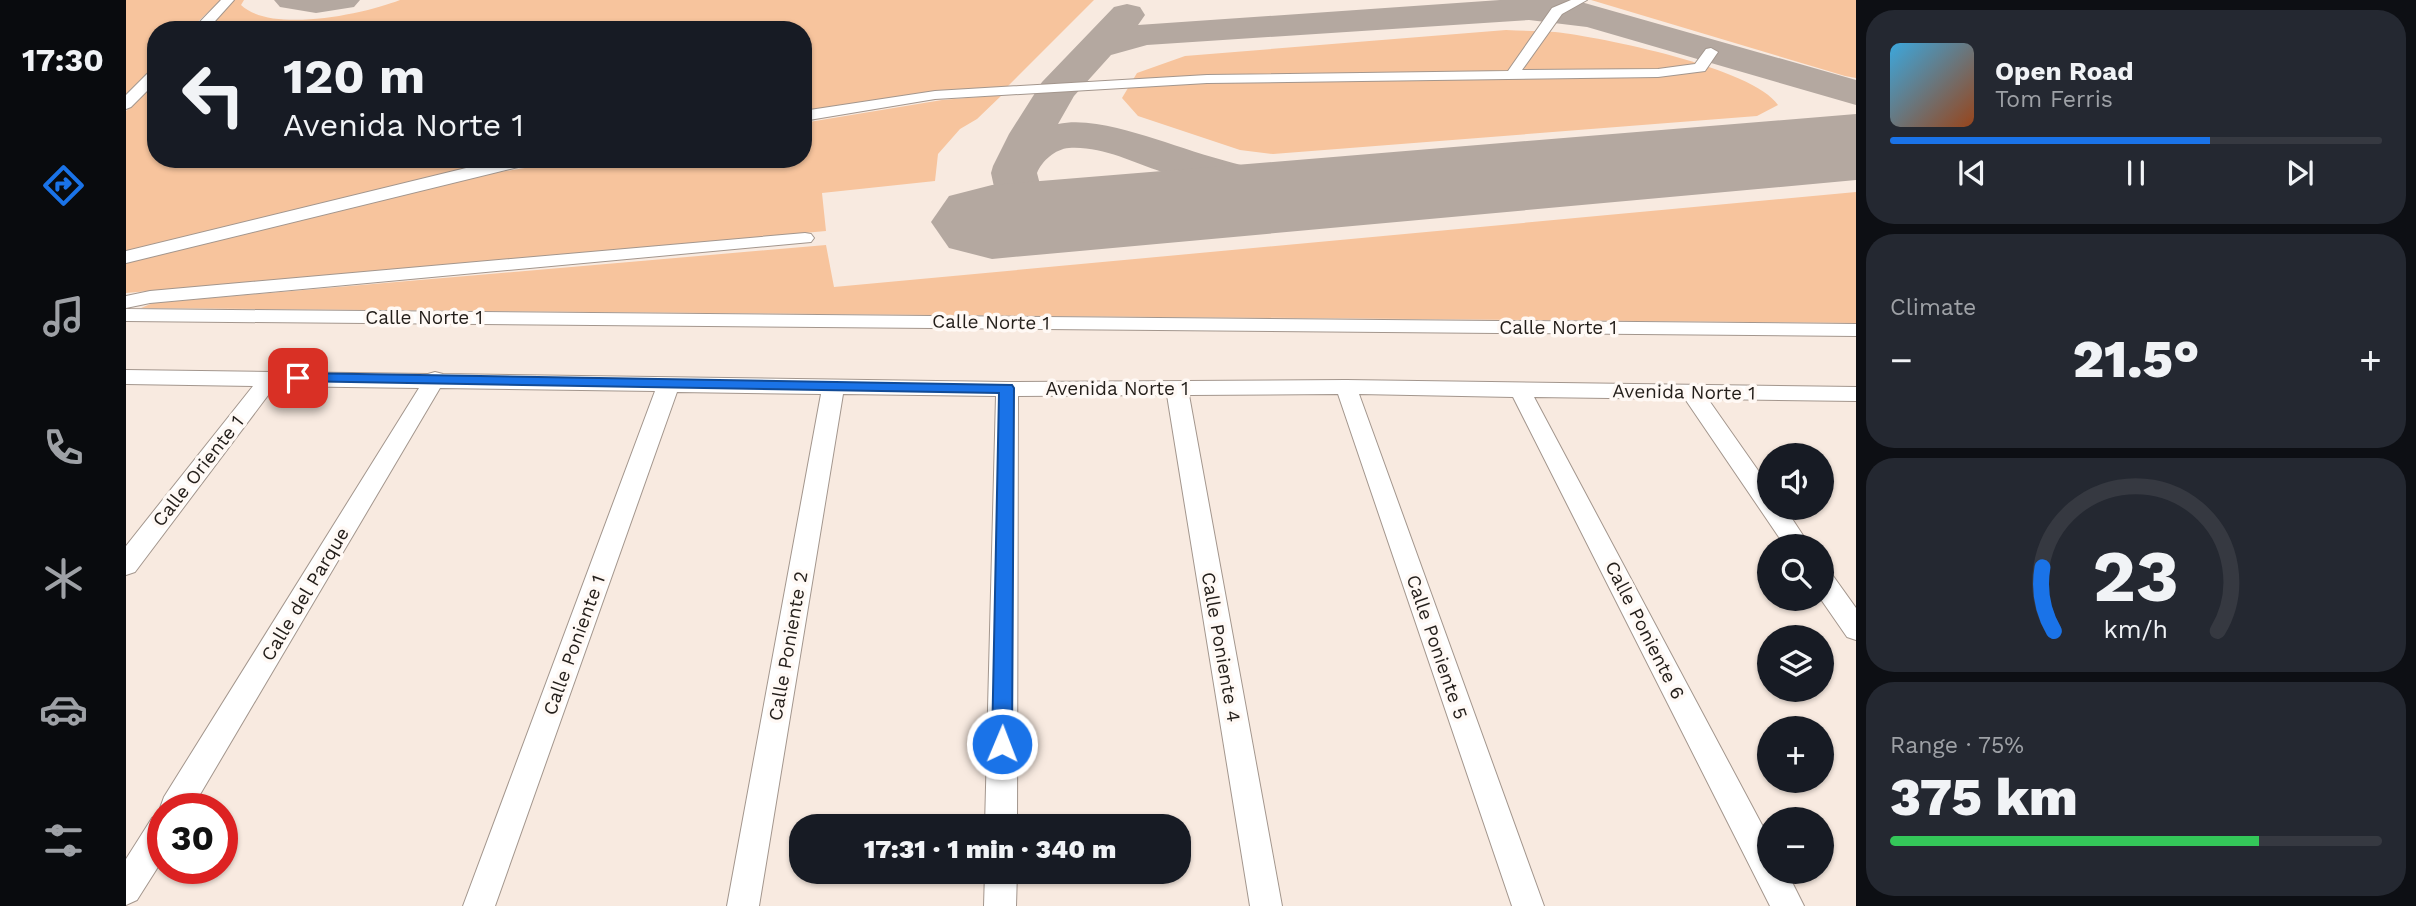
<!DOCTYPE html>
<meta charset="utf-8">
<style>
:root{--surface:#171b24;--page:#242831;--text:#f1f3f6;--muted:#9ea1a6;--line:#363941;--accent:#1a73e8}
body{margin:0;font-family:"Work Sans",sans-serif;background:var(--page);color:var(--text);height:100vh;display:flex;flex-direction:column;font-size:26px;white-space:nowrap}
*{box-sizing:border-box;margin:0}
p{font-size:23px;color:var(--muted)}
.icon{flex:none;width:38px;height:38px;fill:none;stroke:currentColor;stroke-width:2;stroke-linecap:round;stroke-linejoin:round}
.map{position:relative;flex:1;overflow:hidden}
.side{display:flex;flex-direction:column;gap:10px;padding:10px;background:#0d0f14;width:560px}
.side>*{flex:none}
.top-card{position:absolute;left:21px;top:21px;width:665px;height:147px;border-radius:28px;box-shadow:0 2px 5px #0004;background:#171b24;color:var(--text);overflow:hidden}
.tools{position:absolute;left:1631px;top:443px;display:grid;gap:14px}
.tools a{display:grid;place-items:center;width:77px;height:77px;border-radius:50%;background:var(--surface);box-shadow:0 2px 5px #0004;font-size:35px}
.speed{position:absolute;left:21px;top:793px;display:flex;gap:14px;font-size:35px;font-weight:700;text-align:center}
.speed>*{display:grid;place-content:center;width:91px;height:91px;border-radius:50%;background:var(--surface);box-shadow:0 2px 5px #0004;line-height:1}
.speed .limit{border:10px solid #d22;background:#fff;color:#111}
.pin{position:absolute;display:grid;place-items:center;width:60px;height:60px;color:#fff;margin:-30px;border-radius:14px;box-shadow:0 4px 10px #0006}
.me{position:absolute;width:77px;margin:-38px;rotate:1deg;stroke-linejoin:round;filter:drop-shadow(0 0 5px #0008)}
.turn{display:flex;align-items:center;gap:24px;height:147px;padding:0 21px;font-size:32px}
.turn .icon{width:91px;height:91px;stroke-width:2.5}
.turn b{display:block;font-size:49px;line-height:60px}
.big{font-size:52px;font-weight:800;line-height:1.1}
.side .tile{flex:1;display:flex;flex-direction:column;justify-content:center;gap:10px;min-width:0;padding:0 24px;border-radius:28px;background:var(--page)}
.side .dial{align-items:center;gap:0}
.dial svg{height:182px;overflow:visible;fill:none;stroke:var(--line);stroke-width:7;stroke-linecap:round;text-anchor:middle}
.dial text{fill:var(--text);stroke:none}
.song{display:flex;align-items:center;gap:21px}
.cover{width:84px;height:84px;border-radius:10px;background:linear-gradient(135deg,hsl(200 70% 55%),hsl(20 70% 35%))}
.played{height:7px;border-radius:4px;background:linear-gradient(90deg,var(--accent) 65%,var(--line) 65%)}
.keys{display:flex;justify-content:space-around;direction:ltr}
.heat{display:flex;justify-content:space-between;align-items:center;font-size:38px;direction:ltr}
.charge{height:10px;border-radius:5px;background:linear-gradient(90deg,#34c759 75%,var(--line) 0)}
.trip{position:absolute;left:663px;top:814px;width:402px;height:70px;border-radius:28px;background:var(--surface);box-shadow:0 2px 5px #0004;font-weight:800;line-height:70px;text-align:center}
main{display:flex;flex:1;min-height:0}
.tabs{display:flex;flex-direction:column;width:126px;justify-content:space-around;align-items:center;background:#090b0e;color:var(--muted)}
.tabs .icon{width:49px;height:49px}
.tabs .active{color:var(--accent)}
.tabs b{font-size:32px;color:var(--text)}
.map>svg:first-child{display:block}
.green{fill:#f7c49d}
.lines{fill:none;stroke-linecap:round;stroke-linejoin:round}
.taxiway{fill:#b4a8a0;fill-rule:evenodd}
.runway{fill:#b4a8a0;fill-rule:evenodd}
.minor-casing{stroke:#a3968d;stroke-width:2}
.minor{fill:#fff;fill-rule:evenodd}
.route{fill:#1a73e8;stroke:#114b97;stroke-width:2}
.labels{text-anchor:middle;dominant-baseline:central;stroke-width:7;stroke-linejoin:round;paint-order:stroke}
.street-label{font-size:19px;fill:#231e1a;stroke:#fff9f5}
</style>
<main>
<nav class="tabs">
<b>17:30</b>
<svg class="icon active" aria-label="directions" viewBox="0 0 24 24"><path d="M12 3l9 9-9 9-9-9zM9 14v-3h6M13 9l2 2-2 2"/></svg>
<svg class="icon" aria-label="music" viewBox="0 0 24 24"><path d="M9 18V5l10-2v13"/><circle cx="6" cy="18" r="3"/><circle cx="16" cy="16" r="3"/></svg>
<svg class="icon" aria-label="phone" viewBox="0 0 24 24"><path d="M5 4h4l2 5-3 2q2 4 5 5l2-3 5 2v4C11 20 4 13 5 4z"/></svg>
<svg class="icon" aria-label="climate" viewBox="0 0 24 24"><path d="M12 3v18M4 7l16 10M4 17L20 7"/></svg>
<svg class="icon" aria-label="car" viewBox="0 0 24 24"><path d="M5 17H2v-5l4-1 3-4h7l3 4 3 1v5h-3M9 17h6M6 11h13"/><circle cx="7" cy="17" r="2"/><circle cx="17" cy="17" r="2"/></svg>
<svg class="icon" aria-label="filters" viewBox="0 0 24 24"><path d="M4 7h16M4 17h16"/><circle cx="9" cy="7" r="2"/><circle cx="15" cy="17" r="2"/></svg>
</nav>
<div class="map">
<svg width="1730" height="906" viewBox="0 0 1730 906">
<rect width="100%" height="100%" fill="#f8eae0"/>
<!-- green -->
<path class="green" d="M0,0h95l-32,30h-33v34l-30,30z
M108,0h10l-3,5c31,29 123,9 159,-5h694l-88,88 -203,26v-84h-599z
M1465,0h265v78l-11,-2z
M1380,30c17,1 33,1 49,2 46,5 199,36 223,73l-21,11 -484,38 -33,-4 -102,-34 -16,-18 15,-25 48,-17z
M30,80v79h365l-91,18 -304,74v-140z
M876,95l-25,24 -17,10 -22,25 -3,27 -113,12 4,38 -700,62v-31l362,-88 91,-15h224v-36l139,-23z
M1730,192v131l-1715,-15 12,-5 673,-58 8,42z"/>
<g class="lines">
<!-- taxiway -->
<path class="taxiway" d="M148,0h86l-6,7 -38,6 -36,-6z
M1374,0h74l282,80v25l-269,-78 -58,-7 -382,25 -36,10 -37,41 -16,28c20,-4 40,0 59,4 52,13 101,35 155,43 39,6 80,-2 118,7l6,10 -6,10c-74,18 -157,-4 -228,-26 -30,-10 -60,-26 -93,-24 -14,1 -27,13 -32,25l12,46 -7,10 -17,5 -17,-5 -7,-10 -10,-46 2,-7 16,-32 33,-52 72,-75 13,-3 13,3 5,8 -7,10z"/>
<!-- runway -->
<path class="runway" d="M1730,114v66l-864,79 -43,-11 -18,-26 18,-26 43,-11z"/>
<defs>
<path id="minor" d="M95,0h13l-27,30h-15z
M1445,0h16l-25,14 -40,56 136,-1 37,-5 11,-15 5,-1 7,4 -13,19 -47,6 -451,6 -272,16 -132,22v-10l132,-20 272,-16 301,-4 44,-63z
M30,69v13l-25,25 -5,2v-14l25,-25z
M377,159h38l-2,3 -413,101v-12z
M679,233l6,1 3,4 -3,4 -661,61 -24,5v-12l24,-5z
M0,309l1730,15v12l-1730,-15z
M0,370l302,4 7,-2 8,2 564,8 339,-2 510,7v14l-148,-2 61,87v22h16l25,38h-25l-100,-147 -151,-2 235,441v34h18l17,34h-34l-257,-509 -154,-3 185,512h-32l-174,-512 -149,1 93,511h-32l-83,-511 -149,1 -1,430h-32l11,-430 -153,-2 -84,512h-32l94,-512 -144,-2 -182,514h-32l192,-515 -215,-3 -248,420h-29v51l-26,41 -11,5v-46l26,-41 10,-4 -2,-6 4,-11 255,-409 -144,-2 -140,186 -9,3v-29l127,-160 -127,-2z
M1696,570l9,3 25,35v32l-9,-3 -27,-39z
M859,872h32l-1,34h-32z"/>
</defs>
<!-- minor casing -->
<use href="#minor" class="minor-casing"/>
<!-- minor -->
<use href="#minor" class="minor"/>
</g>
<!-- route -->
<path class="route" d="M172,373l714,12 2,3 -2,356 -3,7 -7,3 -7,-3 -3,-7 7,-351 -706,-12 -2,-3 2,-4z"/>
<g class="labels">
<!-- street labels -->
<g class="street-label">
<text x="298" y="317">Calle Norte 1</text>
<text transform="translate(865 322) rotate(1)">Calle Norte 1</text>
<text x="1432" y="327">Calle Norte 1</text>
<text x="991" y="388">Avenida Norte 1</text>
<text transform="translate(1558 392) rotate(1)">Avenida Norte 1</text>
<text transform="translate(72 471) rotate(-52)">Calle Oriente 1</text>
<text transform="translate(179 594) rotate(-59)">Calle del Parque</text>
<text transform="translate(1519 630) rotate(63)">Calle Poniente 6</text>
<text transform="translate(448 645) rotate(-70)">Calle Poniente 1</text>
<text transform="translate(662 646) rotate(-80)">Calle Poniente 2</text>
<text transform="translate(1095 647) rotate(80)">Calle Poniente 4</text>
<text transform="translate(1311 647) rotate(71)">Calle Poniente 5</text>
</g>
</g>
</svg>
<div class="tools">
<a><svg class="icon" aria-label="sound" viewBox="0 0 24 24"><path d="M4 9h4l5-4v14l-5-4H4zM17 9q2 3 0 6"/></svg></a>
<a><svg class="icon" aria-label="search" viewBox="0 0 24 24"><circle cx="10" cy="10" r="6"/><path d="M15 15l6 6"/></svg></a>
<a><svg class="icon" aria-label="layers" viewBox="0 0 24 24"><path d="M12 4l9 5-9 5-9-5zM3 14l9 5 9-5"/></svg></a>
<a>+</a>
<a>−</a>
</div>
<div class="speed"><div class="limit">30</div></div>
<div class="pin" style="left:172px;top:378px;background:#d93025"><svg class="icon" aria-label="arrive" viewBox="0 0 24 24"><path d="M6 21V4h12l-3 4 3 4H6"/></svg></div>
<svg class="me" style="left:876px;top:744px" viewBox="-20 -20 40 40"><circle r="17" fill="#1a73e8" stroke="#fff" stroke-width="3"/><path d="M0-11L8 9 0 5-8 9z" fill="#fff"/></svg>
<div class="trip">17:31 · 1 min · 340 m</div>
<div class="top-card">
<div class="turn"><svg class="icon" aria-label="left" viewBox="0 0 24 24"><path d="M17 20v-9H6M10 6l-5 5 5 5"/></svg><div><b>120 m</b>Avenida Norte 1</div></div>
</div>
</div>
<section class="side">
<div class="tile">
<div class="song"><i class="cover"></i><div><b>Open Road</b><p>Tom Ferris</p></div></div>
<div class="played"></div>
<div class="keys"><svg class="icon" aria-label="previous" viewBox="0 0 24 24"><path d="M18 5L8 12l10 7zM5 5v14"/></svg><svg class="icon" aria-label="pause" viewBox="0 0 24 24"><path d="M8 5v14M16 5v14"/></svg><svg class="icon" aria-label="next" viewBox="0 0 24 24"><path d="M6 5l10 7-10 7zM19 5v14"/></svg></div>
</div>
<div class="tile"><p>Climate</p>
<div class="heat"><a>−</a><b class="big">21.5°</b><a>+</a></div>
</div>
<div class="tile dial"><svg viewBox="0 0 100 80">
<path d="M14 69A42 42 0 1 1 86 69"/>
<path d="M14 69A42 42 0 0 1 9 41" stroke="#1a73e8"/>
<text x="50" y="56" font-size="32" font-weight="700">23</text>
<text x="50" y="72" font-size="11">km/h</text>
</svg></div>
<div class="tile"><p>Range · 75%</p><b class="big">375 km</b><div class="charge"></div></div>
</section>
</main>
